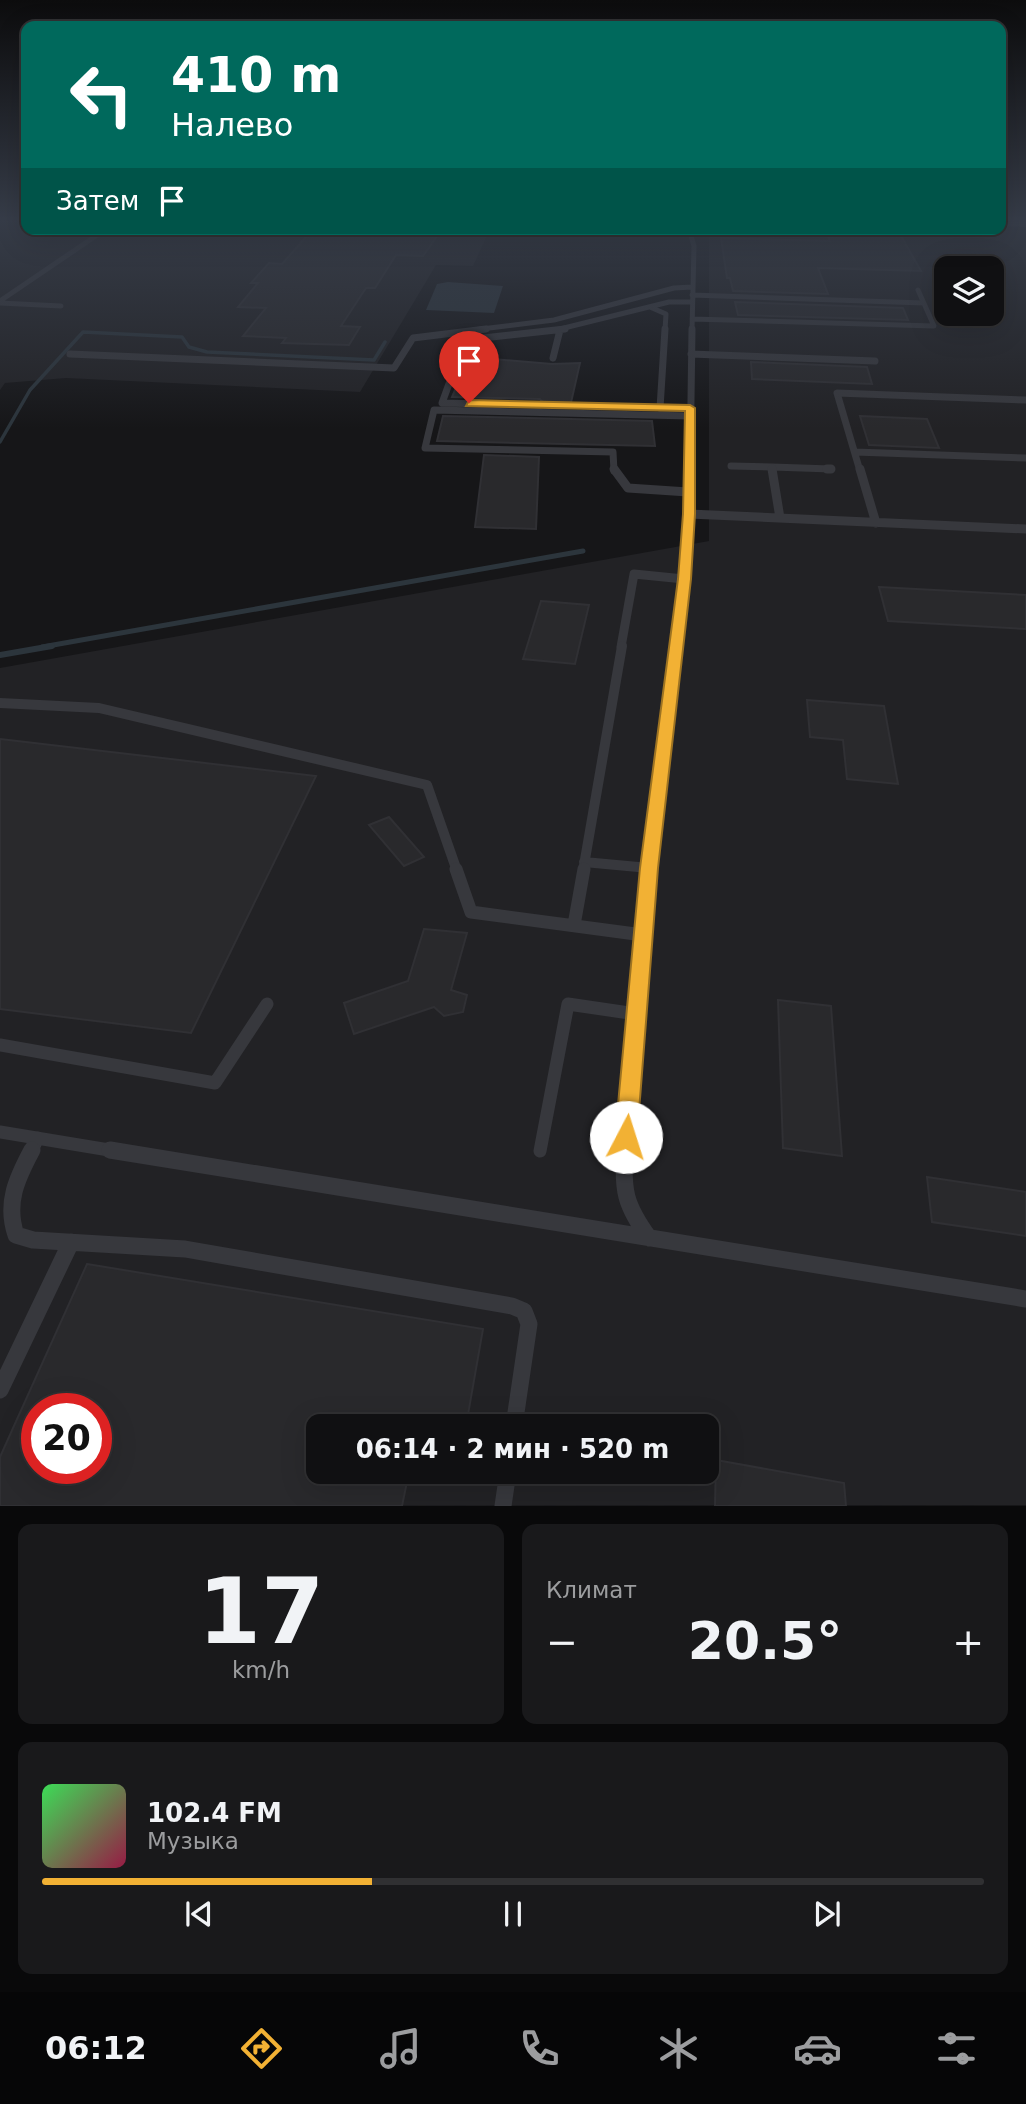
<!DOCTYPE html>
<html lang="ru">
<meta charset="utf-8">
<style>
:root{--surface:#101012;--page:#19191b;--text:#f1f3f6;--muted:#9c9d9f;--line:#303032;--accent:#f2b134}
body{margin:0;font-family:"DejaVu Sans",sans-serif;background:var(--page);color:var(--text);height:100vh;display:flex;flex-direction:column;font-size:26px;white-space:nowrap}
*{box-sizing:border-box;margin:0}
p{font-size:23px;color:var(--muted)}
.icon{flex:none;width:38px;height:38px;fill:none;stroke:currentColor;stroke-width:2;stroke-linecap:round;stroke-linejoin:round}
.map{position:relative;height:1506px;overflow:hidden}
.drawer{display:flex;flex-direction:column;gap:18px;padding:18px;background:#09090a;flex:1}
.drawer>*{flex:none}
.hud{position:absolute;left:21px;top:21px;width:985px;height:214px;border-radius:14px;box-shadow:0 7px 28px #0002,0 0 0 2px var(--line);background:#00695c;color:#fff;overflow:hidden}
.buttons{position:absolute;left:934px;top:256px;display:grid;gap:14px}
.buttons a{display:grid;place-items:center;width:70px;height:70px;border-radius:14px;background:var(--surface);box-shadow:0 7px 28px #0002,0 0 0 2px var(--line);font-size:35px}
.speed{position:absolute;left:21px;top:1393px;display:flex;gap:14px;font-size:35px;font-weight:700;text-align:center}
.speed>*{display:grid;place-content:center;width:91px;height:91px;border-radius:50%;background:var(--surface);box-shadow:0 7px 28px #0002,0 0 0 2px var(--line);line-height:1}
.speed .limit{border:10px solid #d22;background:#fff;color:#111}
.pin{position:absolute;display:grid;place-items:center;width:60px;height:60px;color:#fff;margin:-72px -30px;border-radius:50% 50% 50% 0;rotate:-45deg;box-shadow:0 0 7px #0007}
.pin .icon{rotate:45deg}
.me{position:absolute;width:77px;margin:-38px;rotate:5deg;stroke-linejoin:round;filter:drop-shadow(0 0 5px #0008)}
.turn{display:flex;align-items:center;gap:24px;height:147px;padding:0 35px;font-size:32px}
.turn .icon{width:91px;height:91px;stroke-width:2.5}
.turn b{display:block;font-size:49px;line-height:60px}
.then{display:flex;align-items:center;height:66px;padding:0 35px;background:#0003;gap:14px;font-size:26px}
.big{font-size:52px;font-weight:600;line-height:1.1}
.drawer .tile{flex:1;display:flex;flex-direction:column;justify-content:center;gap:10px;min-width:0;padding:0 24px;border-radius:14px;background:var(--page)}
.drawer .dial{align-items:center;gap:0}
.dial b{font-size:91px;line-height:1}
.song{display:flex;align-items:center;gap:21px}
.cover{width:84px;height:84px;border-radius:10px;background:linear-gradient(135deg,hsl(130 70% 55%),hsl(340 70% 35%))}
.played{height:7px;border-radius:4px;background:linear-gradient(90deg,var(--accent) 35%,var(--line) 35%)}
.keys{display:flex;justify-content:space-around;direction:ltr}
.heat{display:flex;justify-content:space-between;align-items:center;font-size:38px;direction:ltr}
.drawer .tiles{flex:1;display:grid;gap:18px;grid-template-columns:1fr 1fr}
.tile:last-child{grid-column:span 2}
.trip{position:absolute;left:306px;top:1414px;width:413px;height:70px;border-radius:14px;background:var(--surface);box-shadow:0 7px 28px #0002,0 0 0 2px var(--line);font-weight:600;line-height:70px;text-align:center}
.tabs{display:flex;height:112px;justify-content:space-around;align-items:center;background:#060607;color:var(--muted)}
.tabs .icon{width:49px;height:49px}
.tabs .active{color:var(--accent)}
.tabs b{font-size:32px;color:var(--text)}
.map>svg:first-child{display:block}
.built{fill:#222225;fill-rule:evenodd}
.water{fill:#2c353c}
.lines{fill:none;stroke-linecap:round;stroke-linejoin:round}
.stream-far2{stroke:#2c353c;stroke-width:3.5}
.stream-far1{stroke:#2c353c;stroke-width:5}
.stream{stroke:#2c353c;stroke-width:6}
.building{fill:#29292c;stroke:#303034;stroke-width:2;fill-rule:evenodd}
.service-far5{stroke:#37383d;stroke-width:5}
.service-far4{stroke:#37383d;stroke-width:7}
.service-far3{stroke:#37383d;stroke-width:9}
.service-far2{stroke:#37383d;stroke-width:10}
.service-far1{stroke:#37383d;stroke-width:13}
.service{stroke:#37383d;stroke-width:17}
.secondary{fill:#45474d;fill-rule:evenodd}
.route{fill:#f2b134;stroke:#9d7322;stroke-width:2}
</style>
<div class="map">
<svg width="1026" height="1506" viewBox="0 0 1026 1506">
<rect width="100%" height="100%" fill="#161618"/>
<!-- built -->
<path class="built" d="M0,218h26v11h464l-17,37 -37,-1 -76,127 -294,-14 -61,5 -5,7z
M1001,226l25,1v1278l-1026,1v-838l709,-127v-312h292zM947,268h45v45h-45zM37,1409h59v59h-59zM318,1426h389v46h-389z"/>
<!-- water -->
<path class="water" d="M448,282l55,4 -9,27 -68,-3 11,-26z"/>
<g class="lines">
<!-- stream-far2 -->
<path class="stream-far2" d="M0,442l30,-52 53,-58 99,5 7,10 18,5 167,8 11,-18"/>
<!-- stream-far1 -->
<path class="stream-far1" d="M42,647l541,-96"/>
<!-- stream -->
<path class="stream" d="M0,655l52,-9"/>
</g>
<!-- building -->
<path class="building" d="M313,229h129l-19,27 -27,-1 -21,33h-9l-25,38 19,1 -11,18 -67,-2 4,-5 -43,-2 23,-28 -28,-1 20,-24h-7l18,-20 13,1z
M826,232l74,2 21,37 -103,-3 10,26 -95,-3 -3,-13h-3l-6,-40 109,3z
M735,302l168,6 5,12 -170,-5z
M469,357l83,7 28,-1 -10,44 -24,-1 -6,-7 -88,-2z
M751,362l116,5 5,17 -120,-5z
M443,416l209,5 3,25 -218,-5z
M860,416l67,3 12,29 -70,-3z
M484,455l55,2 -3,72 -61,-2z
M879,587l147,8v34l-138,-8z
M541,601l48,4 -14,59 -52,-5z
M807,700l77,6 14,78 -51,-5 -4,-39 -33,-3z
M0,739l316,37 -125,257 -191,-24z
M389,817l35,40 -20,9 -35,-41z
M424,929l43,4 -16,57 16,5 -4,17 -19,4 -10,-9 -80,27 -10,-31 64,-22z
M778,1000l53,6 11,150 -59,-8z
M927,1177l99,15v44l-94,-14z
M87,1264l396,65 -17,97h-148v46h91l-7,34h-402v-49zM37,1409h59v59h-59z
M716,1460l128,23 2,23h-131z"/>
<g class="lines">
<!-- service-far5 -->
<path class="service-far5" d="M689,229l5,17 -2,84
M689,230l49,-1
M692,295l232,8
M0,301l106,-72
M0,303l61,3
M650,307l16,7 -1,16
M692,319l242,7 -16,-36
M473,330l81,-10 120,-32 18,-1
M556,330l113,-28h23"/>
<!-- service-far4 -->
<path class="service-far4" d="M70,354l324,14 19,-30 73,-9
M691,354l184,7
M553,358l7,-28
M540,405l-98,-2 23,-63 100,-11
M660,408l5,-79
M661,408h29
M855,452l171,6
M731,466l41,1 1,4
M772,467l59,2
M614,471l-1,-19 -188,-4 9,-38 256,6
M690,471l2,-142
M860,471l-23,-78 189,7"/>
<!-- service-far3 -->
<path class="service-far3" d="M614,469l14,19 60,4
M772,469l8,49
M827,469h4
M860,469l16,54
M689,514l337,15
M621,647l13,-73 50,5
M674,647l15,-133 1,-45"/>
<!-- service-far2 -->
<path class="service-far2" d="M0,703l99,5 328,77 30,86
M584,862l65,6
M583,871l39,-225
M649,871l25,-225"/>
<!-- service-far1 -->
<path class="service-far1" d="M456,869l15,43 172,23
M574,925l10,-56
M0,1045l215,38 52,-79
M0,1132l121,20
M540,1151l28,-147 68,10
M31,1152l7,-14
M625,1152l24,-283"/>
<!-- service -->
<path class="service" d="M32,1150c-15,28 -27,53 -16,85l17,5 152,9 327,57 12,5 5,13 -15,102
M110,1150l916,149
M625,1150c-3,40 0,55 24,88
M0,1390l71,-148
M503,1506l5,-34"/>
<!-- secondary -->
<path class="secondary" d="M1001,218l25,1v8l-25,-1z"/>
</g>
<!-- sky -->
<linearGradient id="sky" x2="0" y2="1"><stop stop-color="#0c0c0d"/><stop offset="0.51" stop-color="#363c48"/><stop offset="1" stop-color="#363c48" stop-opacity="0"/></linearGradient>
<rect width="1026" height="429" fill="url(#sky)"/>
<!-- route -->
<path class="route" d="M469,400l221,5 5,3v106l-4,65 -33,289 -21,269 -3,7 -8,3 -8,-3 -3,-7 25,-269 38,-289 5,-65 2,-103 -219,-5z"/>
</svg>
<div class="buttons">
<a><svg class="icon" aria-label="layers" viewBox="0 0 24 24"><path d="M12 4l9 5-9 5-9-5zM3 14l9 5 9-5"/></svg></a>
</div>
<div class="speed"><div class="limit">20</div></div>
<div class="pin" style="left:469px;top:403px;background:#d93025"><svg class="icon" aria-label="arrive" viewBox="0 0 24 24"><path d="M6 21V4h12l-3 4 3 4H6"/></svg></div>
<svg class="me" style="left:626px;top:1137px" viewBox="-20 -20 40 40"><circle r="19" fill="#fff"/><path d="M0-13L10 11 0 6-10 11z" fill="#f2b134"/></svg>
<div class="trip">06:14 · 2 мин · 520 m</div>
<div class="hud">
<div class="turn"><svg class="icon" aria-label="left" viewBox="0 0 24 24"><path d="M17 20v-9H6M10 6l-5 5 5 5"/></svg><div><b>410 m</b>Налево</div></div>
<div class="then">Затем<svg class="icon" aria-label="arrive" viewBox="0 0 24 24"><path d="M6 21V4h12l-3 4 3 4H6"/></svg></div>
</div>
</div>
<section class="drawer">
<div class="tiles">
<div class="tile dial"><b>17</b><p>km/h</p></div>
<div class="tile"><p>Климат</p>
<div class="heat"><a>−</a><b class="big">20.5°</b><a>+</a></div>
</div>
<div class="tile">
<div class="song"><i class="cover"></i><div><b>102.4 FM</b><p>Музыка</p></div></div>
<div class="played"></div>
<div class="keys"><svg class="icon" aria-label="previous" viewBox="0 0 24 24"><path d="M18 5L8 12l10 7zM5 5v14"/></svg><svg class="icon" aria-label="pause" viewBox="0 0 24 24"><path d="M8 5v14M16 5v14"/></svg><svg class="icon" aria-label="next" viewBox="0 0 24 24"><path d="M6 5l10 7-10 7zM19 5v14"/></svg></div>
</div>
</div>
</section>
<nav class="tabs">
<b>06:12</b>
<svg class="icon active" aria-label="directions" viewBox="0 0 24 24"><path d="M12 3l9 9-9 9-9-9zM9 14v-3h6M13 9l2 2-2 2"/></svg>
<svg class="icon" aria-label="music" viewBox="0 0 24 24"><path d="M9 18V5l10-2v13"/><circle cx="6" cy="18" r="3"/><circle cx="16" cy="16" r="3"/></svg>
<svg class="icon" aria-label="phone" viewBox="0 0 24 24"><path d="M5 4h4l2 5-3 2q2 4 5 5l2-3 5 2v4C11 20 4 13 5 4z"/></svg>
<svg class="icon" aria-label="climate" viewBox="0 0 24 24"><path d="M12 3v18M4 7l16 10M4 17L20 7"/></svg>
<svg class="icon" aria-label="car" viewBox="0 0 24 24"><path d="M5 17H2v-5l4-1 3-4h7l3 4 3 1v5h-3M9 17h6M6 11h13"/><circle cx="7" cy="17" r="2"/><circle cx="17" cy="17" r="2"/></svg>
<svg class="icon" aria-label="filters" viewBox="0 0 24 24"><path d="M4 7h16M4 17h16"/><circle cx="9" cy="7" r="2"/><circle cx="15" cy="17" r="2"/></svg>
</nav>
